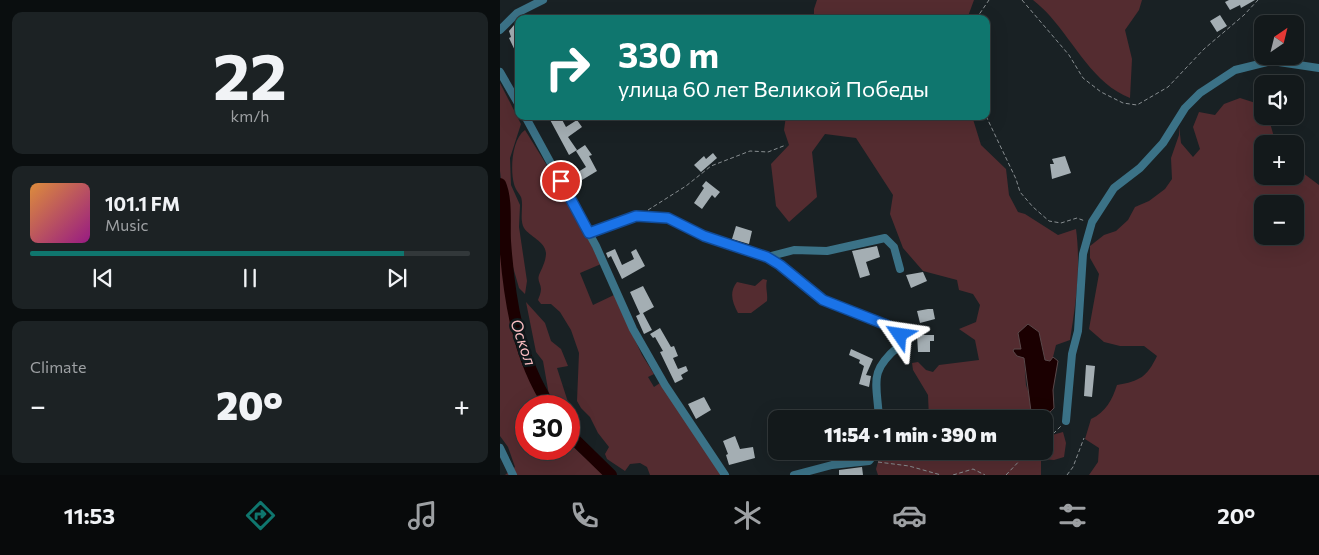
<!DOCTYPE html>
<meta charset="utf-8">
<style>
:root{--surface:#13191b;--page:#1c2224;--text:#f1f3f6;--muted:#9da0a3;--line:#32383a;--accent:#0f766e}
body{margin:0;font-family:Commissioner,sans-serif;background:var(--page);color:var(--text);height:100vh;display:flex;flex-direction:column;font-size:19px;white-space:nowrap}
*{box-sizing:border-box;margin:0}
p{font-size:16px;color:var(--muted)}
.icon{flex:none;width:28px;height:28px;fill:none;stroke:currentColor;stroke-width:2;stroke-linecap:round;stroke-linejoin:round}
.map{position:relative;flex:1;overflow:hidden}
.details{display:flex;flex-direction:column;gap:12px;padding:12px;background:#0a0e0f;width:500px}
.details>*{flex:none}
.banner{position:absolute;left:15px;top:15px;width:475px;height:105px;border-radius:10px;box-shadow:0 5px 20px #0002,0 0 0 1px var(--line);background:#0f766e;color:#fff;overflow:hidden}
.needle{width:32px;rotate:35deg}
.controls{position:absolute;left:754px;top:15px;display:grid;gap:10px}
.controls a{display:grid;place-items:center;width:50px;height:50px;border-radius:10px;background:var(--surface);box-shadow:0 5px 20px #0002,0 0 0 1px var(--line);font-size:25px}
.speed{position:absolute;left:15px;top:395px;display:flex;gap:10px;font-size:25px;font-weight:700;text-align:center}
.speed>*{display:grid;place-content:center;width:65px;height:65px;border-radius:50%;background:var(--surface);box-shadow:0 5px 20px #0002,0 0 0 1px var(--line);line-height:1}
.speed .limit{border:8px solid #d22;background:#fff;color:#111}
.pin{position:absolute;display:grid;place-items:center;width:42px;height:42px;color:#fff;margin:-21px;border:2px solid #fff;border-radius:50%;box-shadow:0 1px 5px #0007}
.me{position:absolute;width:55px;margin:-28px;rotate:302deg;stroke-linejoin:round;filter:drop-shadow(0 0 4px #0008)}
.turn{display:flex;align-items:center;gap:18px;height:105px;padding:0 20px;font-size:22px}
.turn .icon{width:65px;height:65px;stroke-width:2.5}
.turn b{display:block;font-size:35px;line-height:42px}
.big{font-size:38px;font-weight:800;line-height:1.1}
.details .card{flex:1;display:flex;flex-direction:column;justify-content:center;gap:8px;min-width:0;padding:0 18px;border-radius:10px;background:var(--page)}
.details .dial{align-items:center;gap:0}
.dial b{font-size:65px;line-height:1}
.song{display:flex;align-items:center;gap:15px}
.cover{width:60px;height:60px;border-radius:8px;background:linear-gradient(135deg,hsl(30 70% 55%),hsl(310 70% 35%))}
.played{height:5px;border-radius:2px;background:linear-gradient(90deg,var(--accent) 85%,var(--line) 85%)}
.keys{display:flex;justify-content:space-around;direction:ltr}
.heat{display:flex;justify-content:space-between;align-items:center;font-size:28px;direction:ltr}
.trip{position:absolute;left:268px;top:410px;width:285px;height:50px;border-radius:10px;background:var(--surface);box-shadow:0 5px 20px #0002,0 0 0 1px var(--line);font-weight:800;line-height:50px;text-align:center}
.menu{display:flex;height:80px;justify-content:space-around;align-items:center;background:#080a0b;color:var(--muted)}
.menu .icon{width:35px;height:35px}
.menu .current{color:var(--accent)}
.menu b{font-size:22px;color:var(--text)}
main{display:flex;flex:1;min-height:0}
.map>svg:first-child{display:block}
.green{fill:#542c30;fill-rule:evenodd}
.water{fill:#1b0001;stroke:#5a484a}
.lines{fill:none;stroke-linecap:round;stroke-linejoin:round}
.river{stroke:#1b0001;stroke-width:12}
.building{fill:#a4aeb3}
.path{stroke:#888e91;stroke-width:1;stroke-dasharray:4 2.5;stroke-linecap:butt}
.minor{stroke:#3b7287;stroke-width:8}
.route-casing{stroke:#114b97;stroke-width:12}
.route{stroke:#1a73e8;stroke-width:9}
.labels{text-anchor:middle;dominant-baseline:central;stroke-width:5;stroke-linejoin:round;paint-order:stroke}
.water-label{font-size:16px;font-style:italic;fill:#f9bcc0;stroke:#10181b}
</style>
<main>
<section class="details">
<div class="card dial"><b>22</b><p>km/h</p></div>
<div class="card">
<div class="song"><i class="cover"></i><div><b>101.1 FM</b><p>Music</p></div></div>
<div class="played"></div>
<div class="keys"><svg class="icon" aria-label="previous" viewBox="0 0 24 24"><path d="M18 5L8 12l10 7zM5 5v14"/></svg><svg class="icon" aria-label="pause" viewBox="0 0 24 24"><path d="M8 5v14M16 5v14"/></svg><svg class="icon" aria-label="next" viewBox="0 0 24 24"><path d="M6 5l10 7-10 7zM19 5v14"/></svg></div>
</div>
<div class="card"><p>Climate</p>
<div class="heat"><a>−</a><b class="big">20°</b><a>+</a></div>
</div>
</section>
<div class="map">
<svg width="819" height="475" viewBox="0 0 819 475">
<rect width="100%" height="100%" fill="#192124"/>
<!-- green -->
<path class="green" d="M317,0h157l-7,19h-153v-10z
M533,0h109l-3,10 -14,20 7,29 -2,39c-36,-14 -55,-54 -80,-82 -5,-6 -11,-11 -17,-16z
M0,83l21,41 -11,34 1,27 9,20 -1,22 8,54 -2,13 -6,-6 -8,-28 -11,-89z
M740,98l22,7v11h6l8,28h-14v32h33v-9l24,18v290h-230l9,-13 1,-14 -14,-9 6,-20c15,-7 21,-19 26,-34 23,-4 30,-8 40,-29l-13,-10h-24l-16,-4 -15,-13 10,-55 -9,-16v-12l14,-11 12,-4 12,-11 7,-13 14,-6 16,-12 7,-10 -1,-21 8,-23v-9l2,17 12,14 7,-8 -7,-22 6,-15 16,3 9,-11zM762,204h33v32h-33z
M286,116h186l9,29 25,24 3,26 9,17 7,2 33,21 18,-6c5,38 0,74 -6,111l-14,5 -3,12 -3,4 -5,-1 -6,-28 -18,9v8l3,8 2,28 5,15 1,19h-103l-1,-24 -15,-25 -1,-7 6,-1 8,8 7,2 6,-7 40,-5 -4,-20 -16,-11 17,-7 4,-17 -7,-11 -14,-4 -2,-10 -34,-9 -20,-23 -13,-34 3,-19 -37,-57 -31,-4 -13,18 5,45 -28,25 -13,-16 -5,-42 18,-19 -5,-15z
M25,130l42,68 34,66 -21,9 13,32 21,-10 28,60 12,19 -6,3 6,10 6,-4 61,92h-71l-3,-8 -7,-4 -10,1 -5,7 -18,-12 -2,-5 4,-7 -11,-14 -8,-16 -9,-9 -4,-7 2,-48 -8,-23 -11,-18 -9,-8h-10l-3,-4c1,-3 3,-7 3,-11 0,-5 -4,-8 -2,-14 3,-7 7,-14 7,-22 -1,-12 -16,-16 -22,-25 -5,-9 0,-22 -3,-31 -2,-4 -6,-8 -7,-13 -4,-15 -2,-45 11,-54z
M0,184l10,115 12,48 25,59h-21v43h43v-6l35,32h-99l10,-8 -7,-20 -8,-11z
M263,279l4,1c-2,8 1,13 0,21l-16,12h-13c-6,-11 -9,-21 -1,-31l18,4z
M26,302l19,21 6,18 10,8 7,17 -11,2 20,62 -8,-5v-19h-12l-8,-11 -6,-34 -7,-9z
M544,431l1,6 18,-5 3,11 -2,14 -10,3 -13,-1v16h-163l-2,-6 5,-18h163z"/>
<!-- water -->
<path class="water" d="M528,324l11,8 6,28 5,1 3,-4 5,4 -5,29 1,18c-8,8 -11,11 -22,11l-8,-61 -7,-2 -4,-5 1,-2h7l-3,-16z"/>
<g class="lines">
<!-- river -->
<path class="river" d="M0,184c7,16 4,40 5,57 4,57 13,117 45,165
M69,434l42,41"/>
</g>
<!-- building -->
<path class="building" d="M729,0h26l-14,8 -1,-3 -10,5 -5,-8z
M720,15l7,11 -10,6 -7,-11z
M19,19v40l-10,-21 2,-1 -2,-6z
M48,116h12l6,11 11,-7 5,7 -14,10 9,13 -8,5z
M85,145l7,10 -3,1 8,15 -15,9 -4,-8 8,-5 -10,-16z
M213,153l4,5 -16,14 -7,-7 10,-9 2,3z
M565,156l6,17 -19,6 -2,-15h4l-2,-5z
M206,181l14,11 -5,6 -3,-3 -10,14 -8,-6 10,-15 -2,-2z
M236,226l16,5 -3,13 -17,-5z
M377,246l3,11 -14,5 4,13 -10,3 -8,-27z
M115,249l7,16 12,-6 -3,-7 5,-3 9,17 -23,13 -11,-23 -3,2 -2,-5z
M423,272l4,9 -16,7 -5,-13z
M143,286l11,21 -11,6 9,17 -8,4 -8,-18 4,-2 -10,-22z
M428,309h5l2,10 -15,4 -3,-12z
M160,328l11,19 3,-1 4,10 -5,2 5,11 8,-3 2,5 -7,4 2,4 -8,4 -15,-31 3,-1 -8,-14 -2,1 -3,-4z
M417,335h17v6h-4v11h-12z
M351,349l22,10 -7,16 5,1 -2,11 -10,-3 5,-18 -5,-3 1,-3 -11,-5z
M586,365l9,1 -3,31 -8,-1z
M204,397l7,13 -15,9 -8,-15z
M235,436l5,13 13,-2 2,11 -26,7 -3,-10 2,-1 -5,-13z
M362,467l1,8h-24v-5z"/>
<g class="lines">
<!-- path -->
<path class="path" d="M522,0l47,55 14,23 18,14 22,11 14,2 31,-18 36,-38 40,-34 14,-15
M476,19l13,-19
M486,116l30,63 4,13 13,15 16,14 12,2 16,-5 8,3
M148,210l38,-24 25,-20 39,-15 18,1 18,-7
M544,443l17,-17
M378,462l31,4 32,9
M453,475l20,-6 12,6
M506,475l18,-19 7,-5
M567,475l6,-8 11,-29"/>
<!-- minor -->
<path class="minor" d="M0,30l17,-17 26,-13
M0,72l19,33
M25,116l71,130 37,83 32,56 60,90
M89,233l47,-17 32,3 37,17 62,21 13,8 43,35 72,29 5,6 -1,11c-31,26 -22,36 -20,73
M267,257l27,-7 33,1 58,-13 9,9 6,22
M566,421l6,-67 6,-23 5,-77 9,-32 22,-34 26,-20 23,-25 22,-35 15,-15 35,-23 37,-9 47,7
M0,448l13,27
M294,475l38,-10 37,-4 8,-10"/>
</g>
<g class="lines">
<defs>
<path id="route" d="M61,181l28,52 47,-17 32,2 36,18 63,21 13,8 43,35 61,24 11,5 5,6"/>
</defs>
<!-- route casing -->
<use href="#route" class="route-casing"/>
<!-- route -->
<use href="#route" class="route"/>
</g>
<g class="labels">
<!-- water labels -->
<g class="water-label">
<text transform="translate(24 342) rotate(71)">Оскол</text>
</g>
</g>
</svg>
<div class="controls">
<a><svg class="needle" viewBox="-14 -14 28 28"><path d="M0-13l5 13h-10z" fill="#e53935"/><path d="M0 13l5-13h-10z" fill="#9da0a3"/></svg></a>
<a><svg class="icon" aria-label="sound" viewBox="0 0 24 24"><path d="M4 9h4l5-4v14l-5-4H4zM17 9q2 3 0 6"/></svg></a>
<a>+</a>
<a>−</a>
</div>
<div class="speed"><div class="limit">30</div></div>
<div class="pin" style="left:61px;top:181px;background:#d93025"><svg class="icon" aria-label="arrive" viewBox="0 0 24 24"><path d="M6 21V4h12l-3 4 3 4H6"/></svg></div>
<svg class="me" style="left:400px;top:335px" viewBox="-20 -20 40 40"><path d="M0-17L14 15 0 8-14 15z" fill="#1a73e8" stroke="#fff" stroke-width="4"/></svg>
<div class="trip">11:54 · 1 min · 390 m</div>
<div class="banner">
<div class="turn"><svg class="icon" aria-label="right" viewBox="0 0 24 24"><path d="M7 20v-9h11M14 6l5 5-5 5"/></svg><div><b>330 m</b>улица 60 лет Великой Победы</div></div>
</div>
</div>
</main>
<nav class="menu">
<b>11:53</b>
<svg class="icon current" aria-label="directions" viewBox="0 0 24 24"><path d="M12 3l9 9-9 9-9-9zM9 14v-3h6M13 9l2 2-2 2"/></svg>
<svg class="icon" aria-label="music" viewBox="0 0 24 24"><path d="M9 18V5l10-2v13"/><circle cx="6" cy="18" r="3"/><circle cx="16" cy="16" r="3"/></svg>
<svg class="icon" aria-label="phone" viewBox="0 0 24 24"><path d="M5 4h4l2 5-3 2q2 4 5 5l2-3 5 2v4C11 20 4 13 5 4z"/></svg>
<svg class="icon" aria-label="climate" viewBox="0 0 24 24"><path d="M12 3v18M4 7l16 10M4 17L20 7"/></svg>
<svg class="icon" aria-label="car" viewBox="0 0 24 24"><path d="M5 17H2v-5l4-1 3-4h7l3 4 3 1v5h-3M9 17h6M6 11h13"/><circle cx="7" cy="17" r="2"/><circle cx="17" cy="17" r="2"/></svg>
<svg class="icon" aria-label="filters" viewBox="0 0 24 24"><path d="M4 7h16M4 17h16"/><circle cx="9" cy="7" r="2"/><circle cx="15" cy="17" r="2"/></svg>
<b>20°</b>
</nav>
